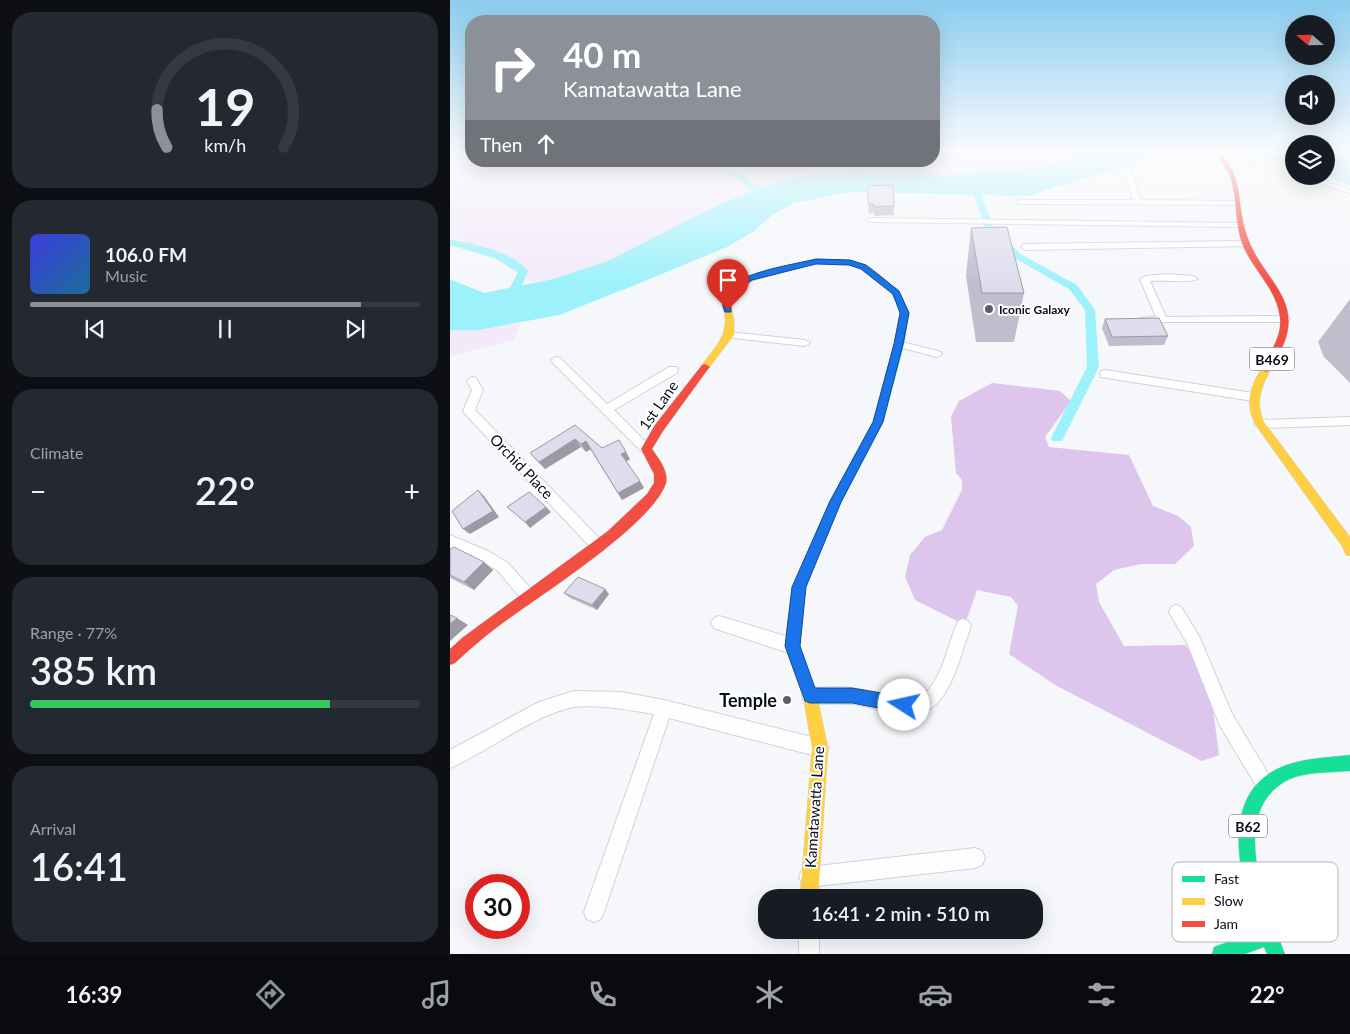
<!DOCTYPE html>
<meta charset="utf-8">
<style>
:root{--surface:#171b24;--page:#242831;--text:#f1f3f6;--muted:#9ea1a6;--line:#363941;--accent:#8c9099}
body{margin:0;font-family:Lato,sans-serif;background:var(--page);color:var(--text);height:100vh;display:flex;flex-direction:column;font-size:19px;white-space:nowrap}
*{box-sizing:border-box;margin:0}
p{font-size:16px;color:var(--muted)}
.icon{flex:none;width:28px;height:28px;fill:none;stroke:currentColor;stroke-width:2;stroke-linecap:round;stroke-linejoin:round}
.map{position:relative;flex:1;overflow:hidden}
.details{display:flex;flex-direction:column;gap:12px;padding:12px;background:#0d0f14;width:450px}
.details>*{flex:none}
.top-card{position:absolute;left:15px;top:15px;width:475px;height:152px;border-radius:20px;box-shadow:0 5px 20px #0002;background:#8c9099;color:#fff;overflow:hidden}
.needle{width:32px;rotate:290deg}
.fabs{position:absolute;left:835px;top:15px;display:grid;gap:10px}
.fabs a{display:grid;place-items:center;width:50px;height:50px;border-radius:50%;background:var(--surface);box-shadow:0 5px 20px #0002;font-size:25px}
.speed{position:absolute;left:15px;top:874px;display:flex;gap:10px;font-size:25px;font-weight:700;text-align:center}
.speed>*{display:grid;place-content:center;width:65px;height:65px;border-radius:50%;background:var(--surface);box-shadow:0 5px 20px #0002;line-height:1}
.speed .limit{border:8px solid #d22;background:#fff;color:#111}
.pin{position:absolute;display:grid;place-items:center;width:42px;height:42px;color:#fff;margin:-51px -21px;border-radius:50% 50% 50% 0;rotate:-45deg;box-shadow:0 0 5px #0007}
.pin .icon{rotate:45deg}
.me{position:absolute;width:55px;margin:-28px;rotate:280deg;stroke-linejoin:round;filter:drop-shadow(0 0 4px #0008)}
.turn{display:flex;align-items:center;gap:18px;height:105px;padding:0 15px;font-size:22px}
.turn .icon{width:65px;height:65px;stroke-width:2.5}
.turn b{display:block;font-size:35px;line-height:42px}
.then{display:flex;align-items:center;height:48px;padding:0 15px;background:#0003;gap:10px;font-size:19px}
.big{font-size:38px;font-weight:600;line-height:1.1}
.details .card{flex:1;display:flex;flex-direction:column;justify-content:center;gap:8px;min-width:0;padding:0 18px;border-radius:20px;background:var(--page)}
.details .dial{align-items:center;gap:0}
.dial svg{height:130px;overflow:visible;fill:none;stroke:var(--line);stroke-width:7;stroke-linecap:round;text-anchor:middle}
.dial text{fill:var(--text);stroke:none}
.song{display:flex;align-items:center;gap:15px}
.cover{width:60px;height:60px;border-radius:8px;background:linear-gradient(135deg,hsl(240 70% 55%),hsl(200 70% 35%))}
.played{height:5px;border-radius:2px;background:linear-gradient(90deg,var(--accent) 85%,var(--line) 85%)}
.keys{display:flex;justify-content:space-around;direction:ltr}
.heat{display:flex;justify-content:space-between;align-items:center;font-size:28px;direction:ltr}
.charge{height:8px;border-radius:4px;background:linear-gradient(90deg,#34c759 77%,var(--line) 0)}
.trip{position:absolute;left:308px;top:889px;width:285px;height:50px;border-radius:20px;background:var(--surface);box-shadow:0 5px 20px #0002;font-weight:600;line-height:50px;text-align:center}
.tabs{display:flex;height:80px;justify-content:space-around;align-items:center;background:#090b0e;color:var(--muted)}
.tabs .icon{width:35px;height:35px}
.tabs .selected{color:var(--accent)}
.tabs b{font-size:22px;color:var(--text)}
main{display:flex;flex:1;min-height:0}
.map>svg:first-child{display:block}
.green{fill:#f3e9fa}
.forest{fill:#dec5ec}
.water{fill:#9df1fb}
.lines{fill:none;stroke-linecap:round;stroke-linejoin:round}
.canal{fill:#9df1fb;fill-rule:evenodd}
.street-casing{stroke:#ced3da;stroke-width:2}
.fast-casing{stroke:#ced3da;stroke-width:1}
.slow-casing{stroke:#ced3da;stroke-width:1}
.jam-casing{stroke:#ced3da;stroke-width:1}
.street{fill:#fefefe;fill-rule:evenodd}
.fast{fill:#16e098;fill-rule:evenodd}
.slow{fill:#ffcf43;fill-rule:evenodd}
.jam{fill:#f24e42;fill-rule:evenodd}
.wall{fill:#bebecc}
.shaded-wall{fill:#9b9ba6}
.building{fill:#dddded;stroke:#9b9ba6}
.route{fill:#1a73e8;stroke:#114b97}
.poi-dot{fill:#5a5f67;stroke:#fff;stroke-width:2}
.labels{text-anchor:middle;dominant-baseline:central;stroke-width:4;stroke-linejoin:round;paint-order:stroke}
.far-poi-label{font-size:12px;font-weight:bold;fill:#070d18;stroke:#fff;text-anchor:start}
.shield{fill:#fff;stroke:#51565d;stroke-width:1}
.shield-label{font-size:14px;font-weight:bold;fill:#070d18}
.street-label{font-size:15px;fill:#070d18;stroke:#fff}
.near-poi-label{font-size:18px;font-weight:bold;fill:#070d18;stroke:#fff;text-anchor:end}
.key{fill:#fff;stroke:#b5b6ba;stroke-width:1}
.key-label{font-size:14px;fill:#070d18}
</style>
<main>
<section class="details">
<div class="card dial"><svg viewBox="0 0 100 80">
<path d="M14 69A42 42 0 1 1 86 69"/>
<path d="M14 69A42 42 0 0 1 8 46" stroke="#8c9099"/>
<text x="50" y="56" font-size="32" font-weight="700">19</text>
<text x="50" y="72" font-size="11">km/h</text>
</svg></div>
<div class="card">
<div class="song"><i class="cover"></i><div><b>106.0 FM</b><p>Music</p></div></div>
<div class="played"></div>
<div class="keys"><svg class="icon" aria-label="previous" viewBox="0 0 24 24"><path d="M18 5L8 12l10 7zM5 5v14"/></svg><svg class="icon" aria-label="pause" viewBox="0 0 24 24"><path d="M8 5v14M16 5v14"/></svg><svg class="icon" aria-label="next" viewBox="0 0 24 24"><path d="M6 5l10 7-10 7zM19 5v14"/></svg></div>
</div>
<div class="card"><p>Climate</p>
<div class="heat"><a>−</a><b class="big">22°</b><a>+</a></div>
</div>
<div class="card"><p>Range · 77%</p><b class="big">385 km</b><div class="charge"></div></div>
<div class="card"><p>Arrival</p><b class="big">16:41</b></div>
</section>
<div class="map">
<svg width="900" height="954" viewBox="0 0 900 954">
<rect width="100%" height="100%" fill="#f5f7fa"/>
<!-- green -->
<path class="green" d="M484,153h148l-34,13 -48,6 -43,2 -108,-1 -36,2 -32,5 -57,22 -114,58 -57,19 -20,3 -15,-7 -26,-22 -42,-17v-73l21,-6v4h463z
M71,323l-7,17 -64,16v-26h29z"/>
<!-- forest -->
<path class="forest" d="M542,383l68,8 11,10 -26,36 4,10 80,8 24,51 25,10 13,11 3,19 -19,18h-34l-27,6 -18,14 3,18 25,44 61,-1 22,19 12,91 -17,6 -145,-75 -48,-32 9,-48 -7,-9 -34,-7 -10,29 -8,3 -44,-22 -10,-23 5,-22 15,-18 17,-7 20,-40v-10l-6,-7 -5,-56 8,-16z"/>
<!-- water -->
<path class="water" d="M632,153h76l-47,18 -38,10 -45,15 -178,-4 -56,11 -22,12 -18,16 -27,16 -87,36 -81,32 -80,15h-29v-51l34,14 69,-14 57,-19 114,-58 57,-22 32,-5 36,-2 108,1 43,-2 47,-6z
M788,153h56v13z
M900,157v28l-26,-9h2v-15z"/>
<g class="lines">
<!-- canal -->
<path class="canal" d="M18,153h3v3l-21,6v-4z
M269,161h8l2,5 31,22v4h-6l-31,-23z
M520,180l7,2 16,45 29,28 55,30 18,25 4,57 -37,74h-10l-1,-3 36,-71 -2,-57 -16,-21 -53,-30 -30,-29 -17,-48z
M0,239c26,6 59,11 78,32l-7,16 -13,15h-8l-1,-2 12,-14 7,-14 -24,-14 -44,-13z"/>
<defs>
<path id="street" d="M4,153h8l-12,6v-5z
M777,158l67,11v4l-69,-12v-2z
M676,165l4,2 11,33 97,1 4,2 -4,2 -218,-1 -4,-2 4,-2h113l-11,-33z
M850,176h11l39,14v4z
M417,218l374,5 4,2 -4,2 -371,-5 -4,-2z
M795,241l3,1v4l-223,4 -4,-3 4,-3z
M717,274l26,2 5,3c-6,4 -37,1 -48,2l16,36 119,-1 5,3 -5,3h-145v-4l16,-1 -16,-38 5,-3z
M279,332l76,8 5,3 -5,3 -80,-9 -1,-2z
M449,341l42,11 1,2 -5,3 -42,-11v-4z
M106,357l4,1 47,46 62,-37h8l1,3 -1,3 -63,37 36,36 2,3 -2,3h-8l-90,-90 -1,-2z
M655,370l148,23 6,4 -6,4 -152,-24 -1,-3 1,-3z
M22,377l4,1 7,12 -8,20 128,132 2,4 -2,4 -5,2 -5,-2 -128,-136 -2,-3 9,-21 -5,-9z
M900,417v8l-90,3 -6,-4 6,-4z
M0,535l38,16 20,12 25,28 2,5 -2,5 -5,2 -5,-2 -25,-30 -20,-12 -28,-12z
M726,605l5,2 18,29 33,78 40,66 3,6 -3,6 -6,3 -6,-3 -40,-66 -32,-81 -19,-33 2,-5z
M269,616l73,22 5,3 3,5 -3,5 -5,3 -73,-24 -5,-2 -3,-5 3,-5z
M513,619l5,2 3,5c-9,24 -15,54 -31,74 -20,26 -62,7 -88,4 -14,-1 -28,0 -42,0l-6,-2 -2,-6 2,-6 6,-2c14,0 28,-2 42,0 19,2 60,17 75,3 17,-18 21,-48 31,-70z
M124,691l47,1 43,8 156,39 6,3 3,6 -3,6 -6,3 -151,-39 -65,194 -3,7 -7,3 -7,-3 -3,-7 70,-198c-24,-4 -57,-10 -80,-7 -39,7 -86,45 -124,61v-18l89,-48z
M525,848l7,3 3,7 -3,7 -7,3 -166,19 -7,-3 -3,-7 3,-7 7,-3z
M349,930h20v24h-20z"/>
<path id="fast" d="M438,287h6l5,4 10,22 -5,31 -21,78 -41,79 -37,86 -4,41 -2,5 -5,2 -5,-2 -2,-5 6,-41 37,-86 43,-79 21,-78 7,-31 -9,-19 -5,-5z
M900,755v16c-20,2 -46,0 -64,10 -59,33 -19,127 -1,173h-18l-3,-7 -19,7h-33l2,-7 44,-16c-17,-48 -40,-131 17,-161 23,-12 50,-12 75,-15z"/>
<path id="slow" d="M366,259c37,1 53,1 79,30l-4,2h-3l-27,-22 -12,-5 -33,-1 -64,18 -19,11 -3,7 4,22v14l-26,34h-6v-4c9,-13 23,-26 23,-42 1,-8 -3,-16 -3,-23 1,-23 75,-36 94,-41z
M816,366l5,3c-10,19 -16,33 -7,53l86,115v19l-4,-1 -4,-9 -87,-122c-8,-17 -7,-29 1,-46 3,-5 5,-10 10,-12z
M344,621l5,2 2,5 -2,18 18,50 11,52 -10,150h-18l12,-150 -9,-52 -18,-50 4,-23z"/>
<path id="jam" d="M766,153h6c23,32 14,50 25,83 16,46 61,64 32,118 -3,6 -6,16 -13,18l-5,-3c8,-15 21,-32 19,-50 -2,-28 -25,-47 -36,-71 -10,-23 -6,-49 -14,-72 -4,-8 -9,-16 -14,-23z
M255,364l5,3 -2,2 -45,62 -11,18c6,9 17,22 14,34 -14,43 -132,116 -170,145 -15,11 -28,23 -41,35l-5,2v-16l12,-11 146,-107 39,-37 7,-11v-9l-13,-25 14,-24 47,-60z"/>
</defs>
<!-- street casing -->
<use href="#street" class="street-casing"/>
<!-- fast casing -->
<use href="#fast" class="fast-casing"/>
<!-- slow casing -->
<use href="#slow" class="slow-casing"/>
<!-- jam casing -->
<use href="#jam" class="jam-casing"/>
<!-- street -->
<use href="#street" class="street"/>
<!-- fast -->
<use href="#fast" class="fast"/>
<!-- slow -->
<use href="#slow" class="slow"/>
<!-- jam -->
<use href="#jam" class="jam"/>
</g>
<!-- wall -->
<path class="wall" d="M443,185l1,30 -20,1v-3h-5l-1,-9z
M521,228l53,65 -10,49h-38l-10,-66z
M900,299v84l-26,-26 -6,-15z
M655,319l63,17 -4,9 -55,1 -7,-18z
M125,425l27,23 28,11 -4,2 18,27 -22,12 -32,-51 -4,3 -5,-5 -36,22 -9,-9 -6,-7z
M0,550l34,12 9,8 -19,20 -24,-12z
M114,593l45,1 -12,16 -27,-12z"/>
<!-- shaded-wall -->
<path class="shaded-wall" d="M125,439l6,8 -36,22 -6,-7z
M136,441l5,8 -5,3 -5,-8z
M176,452l4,7 -4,3 -5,-8z
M190,481l4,7 -22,12 -4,-7z
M28,490l6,6 15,21 -29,17 -7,-5z
M96,507l5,5 -21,16 -5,-6z
M34,562l9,8 -19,20 -10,-8z
M155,589l4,5 -12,16 -5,-5z
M7,618l11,7 -18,16v-17z"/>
<!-- building -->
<path class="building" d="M443,185l1,21 -20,1v-3h-6v-18z
M557,227l17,66h-42l-11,-65z
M709,318l9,18 -56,1 -7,-18z
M125,425l27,23 17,-8 7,12 -5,2 19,27 -22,12 -32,-52 -5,3 -6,-5 -36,23 -9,-9z
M28,490l15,21 -30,18 -11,-18z
M79,492l17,15 -21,15 -18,-15z
M4,547l30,15 -20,20 -14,-7v-25z
M128,577l27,12 -13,16 -28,-12z
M0,615l7,3 -7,6z"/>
<!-- sky -->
<linearGradient id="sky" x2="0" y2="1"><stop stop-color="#8accf0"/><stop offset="0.53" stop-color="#fafbfd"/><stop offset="1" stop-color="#fafbfd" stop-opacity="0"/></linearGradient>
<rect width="900" height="286" fill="url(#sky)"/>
<!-- route -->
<path class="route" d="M366,259l34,1 16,5 33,26 10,22 -6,31 -20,78 -42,80 -35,85 -6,59 15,42h37l52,9 6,3 2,5 -2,5 -6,3 -52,-10h-42l-5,-2 -20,-55 7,-59 38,-86 43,-79 21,-78 6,-31 -7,-19 -32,-25 -12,-4 -33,-1 -64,16 -19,13 -3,6 1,13h-6c-3,-7 -4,-16 1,-22 18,-19 66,-25 90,-31z"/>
<!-- markers -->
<g class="poi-dot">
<circle cx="539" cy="309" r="5"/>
<circle cx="337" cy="700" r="5"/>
</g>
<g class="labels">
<!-- far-poi labels -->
<g class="far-poi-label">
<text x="549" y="309">Iconic Galaxy</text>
</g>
<!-- shield labels -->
<g class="shield">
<rect x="799.5" y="347.5" width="45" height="23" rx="4"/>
<rect x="779" y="814.5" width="38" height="23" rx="4"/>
</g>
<g class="shield-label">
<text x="822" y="359">B469</text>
<text x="798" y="826">B62</text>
</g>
<!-- street labels -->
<g class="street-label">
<text transform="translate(208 405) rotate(-55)">1st Lane</text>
<text transform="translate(72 466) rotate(46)">Orchid Place</text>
<text transform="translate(364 807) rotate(-86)">Kamatawatta Lane</text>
</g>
<!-- near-poi labels -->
<g class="near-poi-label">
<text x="327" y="700">Temple</text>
</g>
</g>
<!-- legend -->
<rect x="722" y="862" width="166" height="80" rx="8" class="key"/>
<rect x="732" y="876" width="23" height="6" fill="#16e098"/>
<rect x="732" y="898" width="23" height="7" fill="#ffcf43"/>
<rect x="732" y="921" width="23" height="6" fill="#f24e42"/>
<g class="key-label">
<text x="764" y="884">Fast</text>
<text x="764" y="906">Slow</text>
<text x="764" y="929">Jam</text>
</g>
</svg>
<div class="fabs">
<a><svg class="needle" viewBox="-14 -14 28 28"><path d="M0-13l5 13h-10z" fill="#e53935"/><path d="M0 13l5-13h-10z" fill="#9ea1a6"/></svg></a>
<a><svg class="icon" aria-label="sound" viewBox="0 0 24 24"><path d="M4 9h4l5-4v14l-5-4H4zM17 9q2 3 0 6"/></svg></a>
<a><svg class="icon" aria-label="layers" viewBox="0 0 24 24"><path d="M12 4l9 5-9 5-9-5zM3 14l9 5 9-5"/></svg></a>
</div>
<div class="speed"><div class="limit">30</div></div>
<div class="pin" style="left:278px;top:310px;background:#d93025"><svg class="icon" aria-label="arrive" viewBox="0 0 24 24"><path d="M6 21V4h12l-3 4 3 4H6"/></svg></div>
<svg class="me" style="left:454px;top:705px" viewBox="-20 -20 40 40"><circle r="19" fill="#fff"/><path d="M0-13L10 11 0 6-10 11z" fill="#1a73e8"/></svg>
<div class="trip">16:41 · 2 min · 510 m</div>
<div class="top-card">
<div class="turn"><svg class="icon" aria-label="right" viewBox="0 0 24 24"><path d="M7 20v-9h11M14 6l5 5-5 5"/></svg><div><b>40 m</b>Kamatawatta Lane</div></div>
<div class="then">Then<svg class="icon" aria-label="ahead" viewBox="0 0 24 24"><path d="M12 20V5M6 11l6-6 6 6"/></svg></div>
</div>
</div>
</main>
<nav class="tabs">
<b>16:39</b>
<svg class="icon selected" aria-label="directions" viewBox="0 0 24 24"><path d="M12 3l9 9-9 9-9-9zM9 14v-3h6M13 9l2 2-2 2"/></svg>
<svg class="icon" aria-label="music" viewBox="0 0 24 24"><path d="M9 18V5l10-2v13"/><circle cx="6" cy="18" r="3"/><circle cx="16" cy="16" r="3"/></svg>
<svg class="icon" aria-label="phone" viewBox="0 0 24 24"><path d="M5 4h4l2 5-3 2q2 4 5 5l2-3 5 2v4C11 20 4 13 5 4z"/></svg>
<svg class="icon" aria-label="climate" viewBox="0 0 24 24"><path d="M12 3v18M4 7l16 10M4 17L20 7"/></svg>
<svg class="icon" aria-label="car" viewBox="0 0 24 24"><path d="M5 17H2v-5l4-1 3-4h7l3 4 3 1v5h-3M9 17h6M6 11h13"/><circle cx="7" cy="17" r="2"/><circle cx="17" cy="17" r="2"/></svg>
<svg class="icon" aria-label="filters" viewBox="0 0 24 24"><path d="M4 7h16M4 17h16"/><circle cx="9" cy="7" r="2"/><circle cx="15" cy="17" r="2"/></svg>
<b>22°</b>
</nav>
